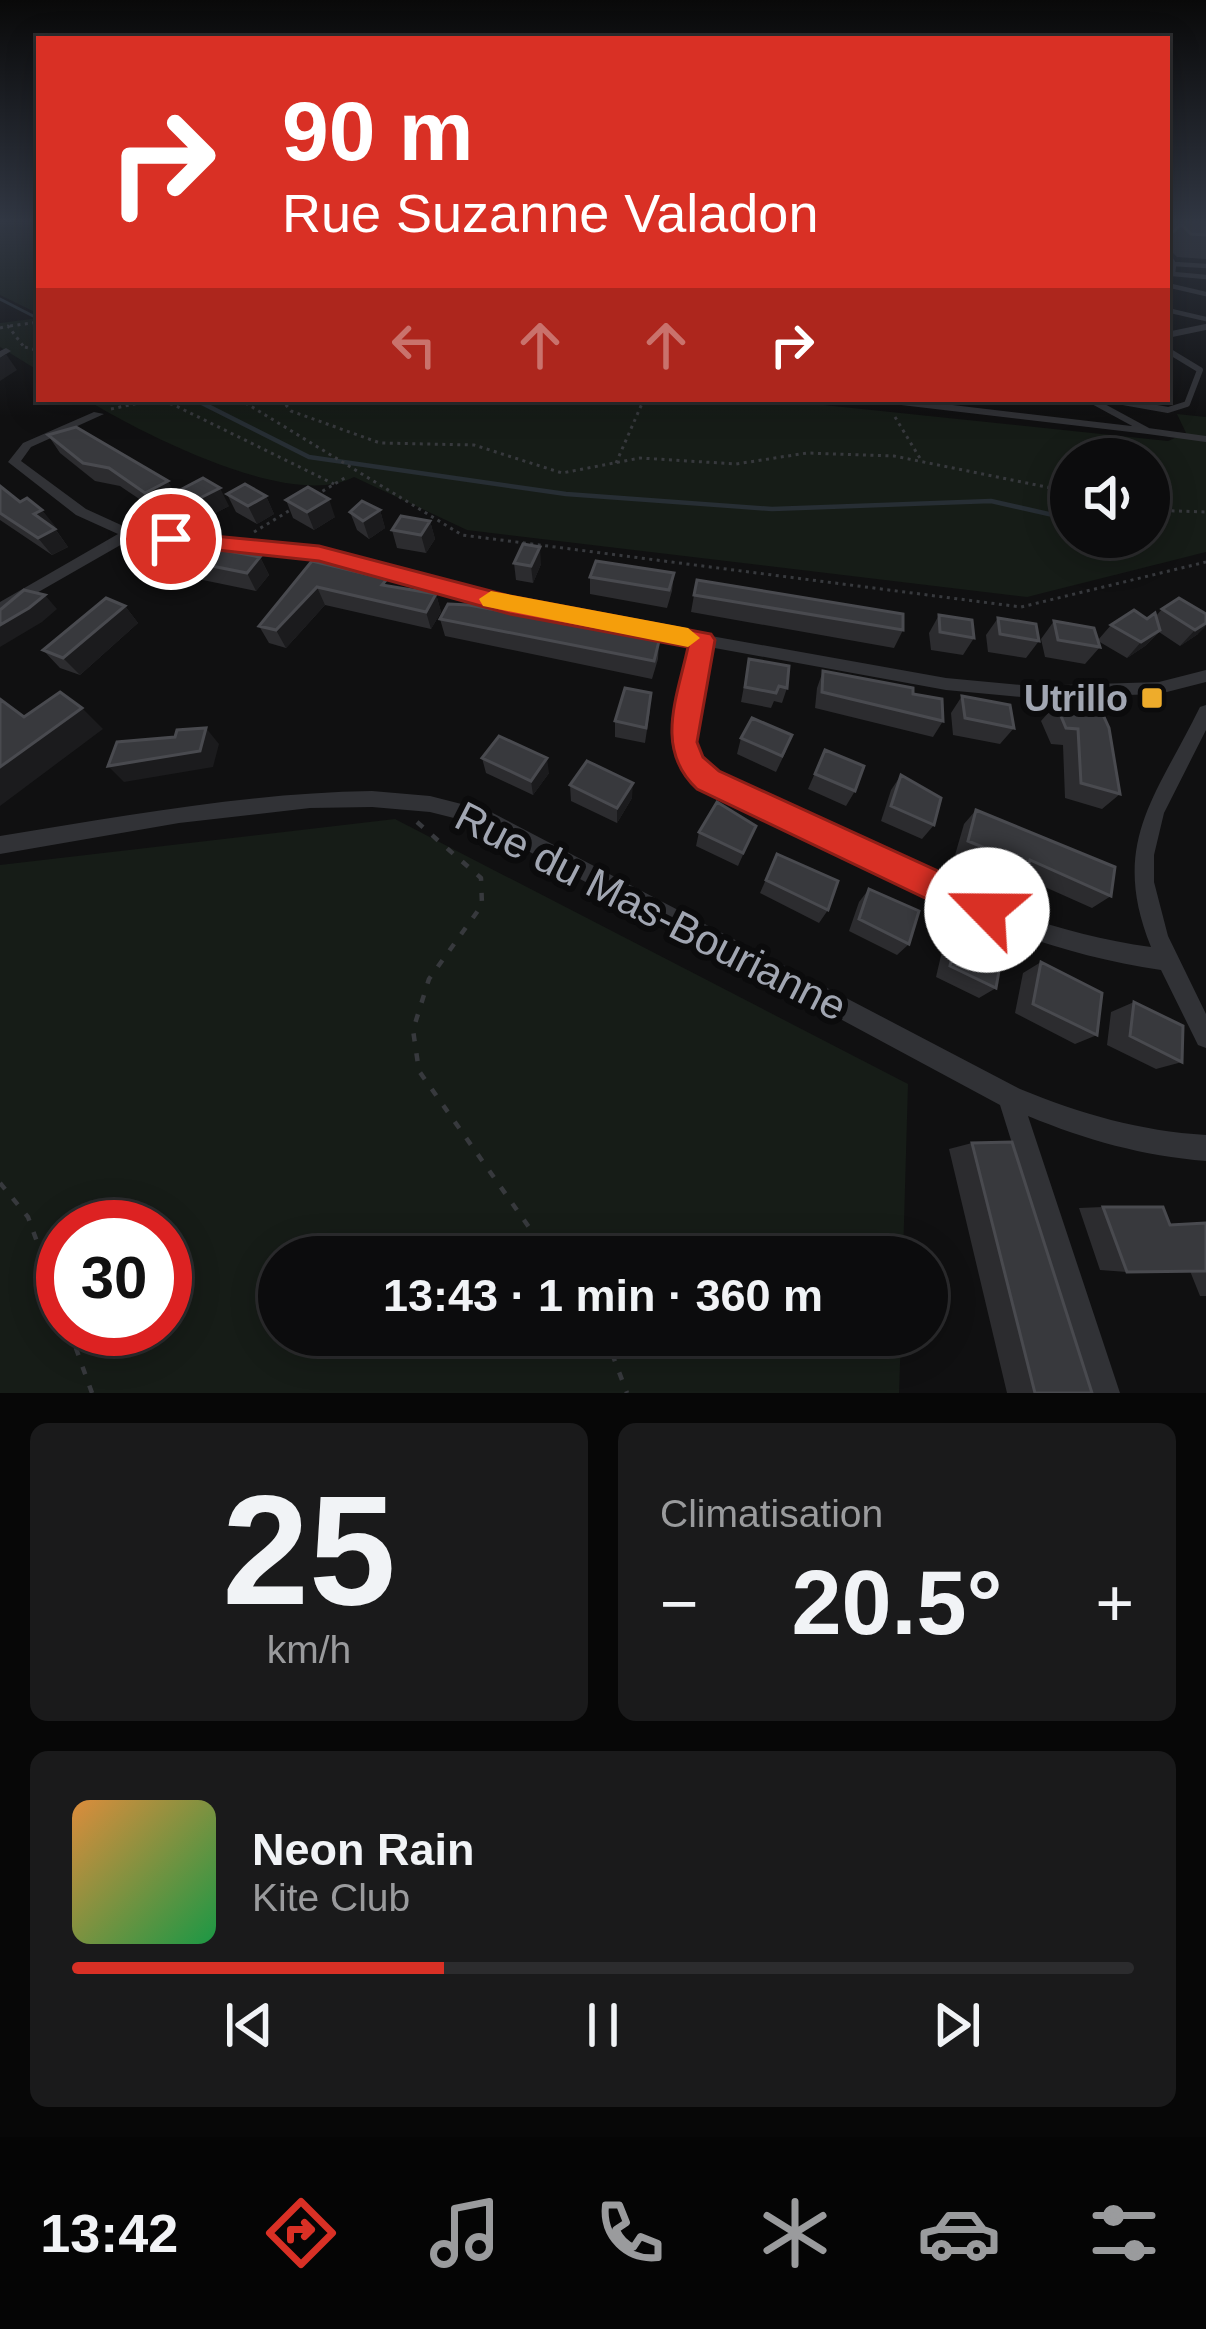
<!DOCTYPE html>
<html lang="fr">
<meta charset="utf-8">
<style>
:root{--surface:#0c0c0d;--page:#1a1a1b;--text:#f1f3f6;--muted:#9a9b9d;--line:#2c2c2e;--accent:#d93025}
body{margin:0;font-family:Arial,sans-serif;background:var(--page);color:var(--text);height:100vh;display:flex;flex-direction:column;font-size:45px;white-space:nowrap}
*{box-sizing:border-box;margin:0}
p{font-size:39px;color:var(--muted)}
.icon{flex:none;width:66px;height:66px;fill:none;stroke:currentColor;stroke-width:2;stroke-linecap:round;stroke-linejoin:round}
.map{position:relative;height:1393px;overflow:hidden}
.side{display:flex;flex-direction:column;gap:30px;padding:30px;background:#070707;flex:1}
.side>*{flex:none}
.banner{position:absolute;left:36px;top:36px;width:1134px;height:366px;border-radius:0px;box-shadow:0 6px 30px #0003,0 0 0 3px var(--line);background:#d93025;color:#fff;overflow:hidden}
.controls{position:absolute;left:1050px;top:438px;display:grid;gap:24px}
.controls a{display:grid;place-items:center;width:120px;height:120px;border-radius:50%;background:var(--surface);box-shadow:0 6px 30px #0003,0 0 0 3px var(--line);font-size:60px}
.speed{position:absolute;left:36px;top:1200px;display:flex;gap:24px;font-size:60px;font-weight:700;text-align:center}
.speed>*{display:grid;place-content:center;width:156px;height:156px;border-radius:50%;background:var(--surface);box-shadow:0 6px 30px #0003,0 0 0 3px var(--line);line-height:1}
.speed .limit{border:18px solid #d22;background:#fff;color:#111}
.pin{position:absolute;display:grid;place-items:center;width:102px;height:102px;color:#fff;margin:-51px;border:6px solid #fff;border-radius:50%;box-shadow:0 3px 12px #0007}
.me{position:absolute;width:132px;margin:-66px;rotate:293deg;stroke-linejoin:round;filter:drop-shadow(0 0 9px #0008)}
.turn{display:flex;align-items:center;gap:42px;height:252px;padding:0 48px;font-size:54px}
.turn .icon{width:156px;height:156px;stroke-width:2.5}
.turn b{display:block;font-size:84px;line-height:102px}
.lanes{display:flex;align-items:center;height:114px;padding:0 48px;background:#0003;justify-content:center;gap:60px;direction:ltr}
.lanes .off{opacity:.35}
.big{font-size:90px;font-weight:800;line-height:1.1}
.side .widget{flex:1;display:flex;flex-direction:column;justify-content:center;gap:18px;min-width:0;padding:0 42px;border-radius:18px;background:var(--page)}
.side .dial{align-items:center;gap:0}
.dial b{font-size:156px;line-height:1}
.song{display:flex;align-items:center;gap:36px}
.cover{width:144px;height:144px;border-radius:18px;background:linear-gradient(135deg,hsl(30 70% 55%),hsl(140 70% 35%))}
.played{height:12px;border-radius:6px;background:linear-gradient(90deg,var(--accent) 35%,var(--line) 35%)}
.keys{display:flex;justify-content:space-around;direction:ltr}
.heat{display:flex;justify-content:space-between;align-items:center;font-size:66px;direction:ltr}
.side .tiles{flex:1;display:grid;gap:30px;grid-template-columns:1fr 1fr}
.widget:last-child{grid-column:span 2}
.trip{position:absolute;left:258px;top:1236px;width:690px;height:120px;border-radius:60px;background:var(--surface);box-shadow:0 6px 30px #0003,0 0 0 3px var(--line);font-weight:800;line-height:120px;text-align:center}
.tabs{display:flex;height:192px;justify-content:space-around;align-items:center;background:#050505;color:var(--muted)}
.tabs .icon{width:84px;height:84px}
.tabs .current{color:var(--accent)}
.tabs b{font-size:54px;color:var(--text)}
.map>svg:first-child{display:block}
.green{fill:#161c17;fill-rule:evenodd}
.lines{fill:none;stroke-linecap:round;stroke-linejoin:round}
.stream-far1{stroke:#272e34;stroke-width:3}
.stream{stroke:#272e34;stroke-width:4.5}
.path-far1{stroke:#37393d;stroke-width:3;stroke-dasharray:3 4.5;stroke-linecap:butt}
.path{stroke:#37393d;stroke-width:4.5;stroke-dasharray:8 12;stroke-linecap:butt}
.lane-far1{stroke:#313236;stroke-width:4.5}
.lane{stroke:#313236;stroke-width:6}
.street{fill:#313236;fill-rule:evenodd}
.wall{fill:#2c2c2f}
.shaded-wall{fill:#1b1b1d}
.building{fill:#38393d;stroke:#494a4f;stroke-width:3}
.route{fill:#d93025;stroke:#8d1f18;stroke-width:3}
.slow{fill:#f59e0b}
.poi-dot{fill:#eeac2b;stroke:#0b0b0c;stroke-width:4.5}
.labels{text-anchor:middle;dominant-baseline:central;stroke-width:12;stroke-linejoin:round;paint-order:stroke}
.poi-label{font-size:36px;font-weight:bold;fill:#a1a6b2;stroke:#0b0b0c;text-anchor:end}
.near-street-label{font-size:42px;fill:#a1a6b2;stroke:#0b0b0c}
</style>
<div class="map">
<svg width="1206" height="1393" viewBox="0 0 1206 1393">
<rect width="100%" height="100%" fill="#101011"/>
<!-- green -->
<path class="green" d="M39,221v93l-39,-19v-74z
M39,318v53l-39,-24v-24z
M85,399h681l402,42 18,-8 -9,-19 29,3v135l-179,45 -560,-67 -113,-53c-62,34 -211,-43 -269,-78zM1071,459h78v78h-78z
M395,819l513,265 -5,173h-624v78h622l-2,58h-899v-528zM165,1227v102h-102v-102z"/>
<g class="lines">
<!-- stream-far1 -->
<path class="stream-far1" d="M0,299l39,20"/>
<!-- stream -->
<path class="stream" d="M194,399l115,58 257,37 206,15 219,-8 80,18"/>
<!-- path-far1 -->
<path class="path-far1" d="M10,326l29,-4
M0,328l8,-2 16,21
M25,347l14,4
M239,399l223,136 559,72 185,-45
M281,399l10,12 89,32 94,2 88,28 78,-15 96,6 71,-11 87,3 177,36
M111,409l37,-8 24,3 162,80
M895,417l26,43
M616,463l28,-64
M316,495l32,-19
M1149,510l57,2
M254,532l38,-23"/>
<!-- path -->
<path class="path" d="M417,822l64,56 1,27 -53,74 -16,51 6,41 131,186
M0,1183l28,34 35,96
M69,1329l23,64
M605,1335l22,58"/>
<!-- lane-far1 -->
<path class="lane-far1" d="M1167,253l7,11 32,2
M1167,263l7,1 -1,10 33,3
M1167,285l39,9
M1167,310l39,9"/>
<!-- lane -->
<path class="lane" d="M1167,335l39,-8
M876,399l272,32
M1089,399l59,32 58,8
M1106,399l62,11 19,-6 13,-34 -33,-20"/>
<!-- street -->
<path class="street" d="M6,348l5,3 -11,7v-7z
M94,412l10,2 -73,33 -10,14 65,48 46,21 187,19 191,51 436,78 86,8 127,-4 47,-12v12l-47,12 -127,4 -86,-8 -237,-43c-6,48 -30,86 5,127 141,69 280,151 437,173 -42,-104 5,-150 49,-240l6,-2v25l-42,83 -10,42v27l14,54 38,78v34l-8,-3 -37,-75c-167,-24 -311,-110 -459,-184 -41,-49 -16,-87 -8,-142l-184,-34 -191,-51 -188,-20 -131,75v-12l118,-68 -42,-19 -68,-53 15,-19z
M372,791l58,5 59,15 531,278c61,25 120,42 186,46v26c-63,-5 -120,-21 -178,-45l92,277h-30l-90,-288 -522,-281 -48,-12 -58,-5 -62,1 -131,15 -179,31v-18c124,-20 246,-43 372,-45z"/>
</g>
<!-- wall -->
<path class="wall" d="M1167,221h39v38l-29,-2 -10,-10z
M48,435l130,64 -21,12 -37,-25 -25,-5 -35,-28z
M0,486l20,16 22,8 26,37 -16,8 -52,-35z
M180,490l49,16 -23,12 -16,-10z
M227,494l39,2 8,18 -17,10 -21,-12z
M286,500l49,17 -21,13 -21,-12z
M380,510l5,18 -16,11 -12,-9 -7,-18z
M430,521l5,18 -9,14 -29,-5 -5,-18z
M260,557l9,18 -13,16 -58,-12 -11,-18z
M312,561l77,25 47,8 5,18 -10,17 -106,-24 -39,43 -17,-5 -10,-17z
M514,563l27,1 -8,19 -17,-3z
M674,573l-2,18 -5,17 -77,-14v-17z
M694,595l209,35 -9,18 -203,-36z
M1179,598l19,36 -18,12 -21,-14 -14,14 -18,12 -29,-17 2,6 -15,17 -40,-7 -4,-18 13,-18 44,19 13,-15 45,-9 6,-7z
M125,606l13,17 -58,52 -20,-7 -17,-18z
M939,615l35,23 -11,17 -32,-5 -2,-17z
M998,618l41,23 -13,17 -38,-6 -2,-17z
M440,619l219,22 -1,18 -6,20 -207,-43z
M749,659l38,29 -5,15 -8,-2 -3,7 -30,-6z
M823,671l90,23 30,27 -10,16 -118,-29 2,-20z
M962,696l52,32 -14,16 -47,-9 -2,-22z
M1056,704l53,24 11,66 -18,15 -37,-11 -2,-53 -12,-1 -10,-23z
M650,710l-5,33 -30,-6v-16z
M741,738l45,13 -10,21 -39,-18z
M825,750l30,41 -9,15 -38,-17z
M482,758l67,15 -16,22 -47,-22z
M901,775l33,50 -12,14 -41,-18 10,-31z
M570,785l62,13 -15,25 -46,-22z
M976,810l135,86 -19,12 -74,-33 -5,5 -58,-25 9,-31z
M756,826l-18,40 -42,-20 3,-14z
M777,854l51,56 -9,13 -59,-30z
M869,889l40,55 -12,11 -48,-24 10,-29z
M957,935l39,53 -17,10 -43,-21 7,-30z
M1041,962l56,73 -22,9 -60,-31 8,-40z
M1134,1002l48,60 -26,7 -49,-24 4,-33z
M972,1143l120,250h-85l-58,-244z
M1103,1207l67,17 36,-1v73h-6l-10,-25 -63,1 -27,-2 -21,-62z"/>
<!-- shaded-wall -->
<path class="shaded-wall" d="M6,354l11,16 -17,11v-23z
M168,481l10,18 -21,12 -12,-18z
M220,488l9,18 -23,12 -10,-18z
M266,496l8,18 -17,10 -9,-18z
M329,499l6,18 -21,13 -7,-18z
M42,510l14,17 -8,4 -14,-17z
M380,510l5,18 -16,11 -6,-18z
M430,521l5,18 -9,14 -5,-18z
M55,529l13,18 -16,8 -14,-17z
M540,547l1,17 -8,19 -2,-17z
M260,557l9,18 -13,16 -9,-18z
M317,587l8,18 -39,43 -10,-18z
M436,594l5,18 -10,17 -5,-17z
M45,595l12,14 -15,13 -42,25v-22z
M125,606l13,17 -58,52 -17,-17z
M1206,623v3l-8,8 -18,12 15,-16z
M1160,630l-15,16 -18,12 14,-16z
M82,708l21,21 -103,77v-39z
M206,728l13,16 -6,23 -89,15 -16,-16z
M547,758l2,15 -16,22 -2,-14z
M633,783l-1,15 -15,25v-15z"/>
<!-- building -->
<path class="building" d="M1167,221h39v14l-15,-1 -10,-10 -8,8h-6z
M76,427l92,54 -23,12 -36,-25 -26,-5 -35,-28z
M203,478l17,10 -24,12 -16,-10z
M245,484l21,12 -18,10 -21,-12z
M0,486l20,16 7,-4 15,12 -8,4 21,15 -17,9 -38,-25z
M308,487l21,12 -22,13 -21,-12z
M362,501l18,9 -17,11 -13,-9z
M401,516l29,5 -9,14 -29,-5z
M523,544l17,3 -9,19 -17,-3z
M201,546l59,11 -13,16 -60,-12z
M312,561l75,18 -5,6 54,9 -10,18 -109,-25 -41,43 -17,-4z
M596,561l78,12 -5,17 -79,-13z
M697,580l206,34v16l-209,-35z
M24,590l21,5 -16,13 -29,17v-15z
M106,598l19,8 -62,52 -20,-8z
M1179,598l27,16v9l-11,7 -33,-21z
M448,604l21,1 190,36 -5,20 -214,-42z
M1134,610l13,9 8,-6 5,17 -19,12 -30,-17z
M939,615l33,5 2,18 -34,-6z
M998,618l38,6 3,17 -39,-7z
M1054,621l40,7 6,19 -42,-7z
M749,659l40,7 -2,22 -8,-2 -3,7 -31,-6z
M823,671l90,17v6l29,5 1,22 -121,-29z
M625,688l26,5 -5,35 -31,-7z
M60,692l22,16 -82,59v-68l24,18z
M962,696l48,9 4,23 -49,-10z
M1056,704l43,2 10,22 11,66 -39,-11 -3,-54 -12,-1z
M752,718l40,17 -10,21 -41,-18z
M206,728l-6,23 -92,15 9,-24 58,-5 2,-7z
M499,736l48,22 -16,23 -49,-23z
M825,750l39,16 -9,25 -40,-17z
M587,761l46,22 -16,25 -47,-23z
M901,775l40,23 -7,27 -43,-19z
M717,802l39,24 -13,27 -44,-21z
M976,810l139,57 -4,29 -81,-36 -2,6 -60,-25z
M777,854l61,27 -10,29 -62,-30z
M869,889l50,22 -10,33 -50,-25z
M957,935l45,19 -6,34 -46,-22z
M1041,962l61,31 -5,42 -64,-31z
M1134,1002l49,24 -1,36 -52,-26z
M1012,1142l80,251h-57l-63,-250z
M1103,1207h60l7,18 36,-2v48l-79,1z"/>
<!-- sky -->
<linearGradient id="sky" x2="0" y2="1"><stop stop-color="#090909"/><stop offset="0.53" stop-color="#313743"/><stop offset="1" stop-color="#313743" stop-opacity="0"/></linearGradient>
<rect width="1206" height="417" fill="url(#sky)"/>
<!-- route -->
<path class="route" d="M171,532l148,14 191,50 201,38 4,6 -18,102 6,15 16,14 280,128 5,11 -5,12 -12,5 -12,-5 -278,-133c-43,-40 -20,-91 -9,-142l-178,-33 -191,-53 -156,-17 -3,-5z"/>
<!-- slow -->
<path class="slow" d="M491,591l197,37 12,10 -12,9 -205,-41 -4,-7z"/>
<!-- markers -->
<rect class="poi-dot" x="1140" y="686" width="24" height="24" rx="6"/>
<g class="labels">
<!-- poi labels -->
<g class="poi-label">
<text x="1128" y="698">Utrillo</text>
</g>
<!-- near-street labels -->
<g class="near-street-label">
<text transform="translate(651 911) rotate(27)">Rue du Mas-Bourianne</text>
</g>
</g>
</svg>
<div class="controls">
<a><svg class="icon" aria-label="sound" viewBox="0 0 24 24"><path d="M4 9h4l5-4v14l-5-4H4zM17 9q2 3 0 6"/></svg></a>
</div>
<div class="speed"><div class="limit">30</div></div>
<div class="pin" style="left:171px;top:539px;background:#d93025"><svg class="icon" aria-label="arrive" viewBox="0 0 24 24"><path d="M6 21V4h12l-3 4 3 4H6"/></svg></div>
<svg class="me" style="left:987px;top:910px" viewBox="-20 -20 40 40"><circle r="19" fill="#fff"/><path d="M0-13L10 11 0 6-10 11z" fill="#d93025"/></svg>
<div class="trip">13:43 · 1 min · 360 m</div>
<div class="banner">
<div class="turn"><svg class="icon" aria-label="right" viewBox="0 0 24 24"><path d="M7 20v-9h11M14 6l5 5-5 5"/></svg><div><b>90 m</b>Rue Suzanne Valadon</div></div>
<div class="lanes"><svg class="icon off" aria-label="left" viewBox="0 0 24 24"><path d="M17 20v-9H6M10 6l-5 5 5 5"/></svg><svg class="icon off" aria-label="ahead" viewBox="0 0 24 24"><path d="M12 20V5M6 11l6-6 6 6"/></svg><svg class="icon off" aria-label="ahead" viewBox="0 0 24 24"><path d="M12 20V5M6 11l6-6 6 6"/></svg><svg class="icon" aria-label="right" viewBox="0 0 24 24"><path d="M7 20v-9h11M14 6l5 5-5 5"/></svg></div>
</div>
</div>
<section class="side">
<div class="tiles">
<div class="widget dial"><b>25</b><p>km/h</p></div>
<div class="widget"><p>Climatisation</p>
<div class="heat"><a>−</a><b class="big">20.5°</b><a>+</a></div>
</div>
<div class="widget">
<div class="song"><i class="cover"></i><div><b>Neon Rain</b><p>Kite Club</p></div></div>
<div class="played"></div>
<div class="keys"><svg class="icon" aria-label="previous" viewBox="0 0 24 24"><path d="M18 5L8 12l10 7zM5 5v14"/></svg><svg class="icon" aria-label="pause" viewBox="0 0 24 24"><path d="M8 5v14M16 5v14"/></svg><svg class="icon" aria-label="next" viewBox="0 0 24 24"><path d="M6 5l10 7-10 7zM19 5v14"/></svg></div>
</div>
</div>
</section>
<nav class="tabs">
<b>13:42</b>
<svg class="icon current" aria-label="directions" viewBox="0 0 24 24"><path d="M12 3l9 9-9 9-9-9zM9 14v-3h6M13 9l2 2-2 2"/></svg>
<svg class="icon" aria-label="music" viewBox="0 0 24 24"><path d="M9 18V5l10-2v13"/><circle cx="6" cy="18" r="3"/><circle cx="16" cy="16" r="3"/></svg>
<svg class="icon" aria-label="phone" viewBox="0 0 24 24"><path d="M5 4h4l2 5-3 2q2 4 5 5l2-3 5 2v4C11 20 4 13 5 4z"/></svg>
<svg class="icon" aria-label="climate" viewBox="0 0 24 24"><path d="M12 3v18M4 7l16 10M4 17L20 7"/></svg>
<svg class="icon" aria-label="car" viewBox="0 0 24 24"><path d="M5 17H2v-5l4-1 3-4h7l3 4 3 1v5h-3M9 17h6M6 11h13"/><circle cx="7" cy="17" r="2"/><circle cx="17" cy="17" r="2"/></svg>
<svg class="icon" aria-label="filters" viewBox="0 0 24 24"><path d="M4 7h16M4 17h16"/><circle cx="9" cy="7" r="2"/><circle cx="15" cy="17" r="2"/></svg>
</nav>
